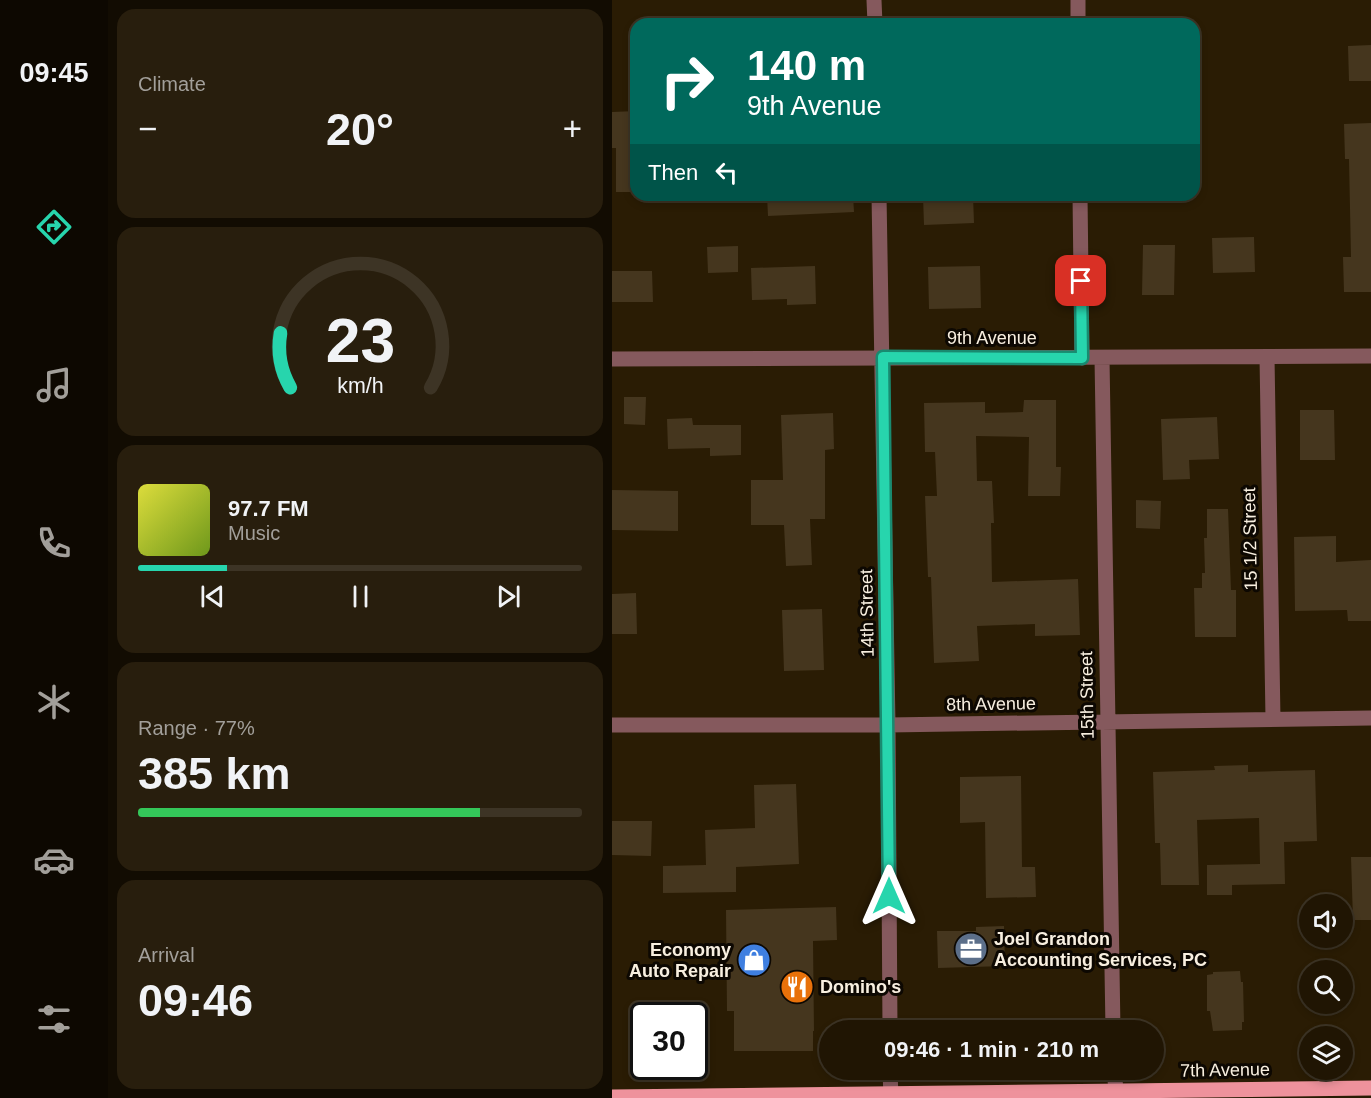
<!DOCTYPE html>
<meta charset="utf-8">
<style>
:root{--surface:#201503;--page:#281e0d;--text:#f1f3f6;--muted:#a29f9a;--line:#3d3425;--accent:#27d5ad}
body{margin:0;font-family:Arial,sans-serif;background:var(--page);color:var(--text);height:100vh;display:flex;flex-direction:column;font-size:22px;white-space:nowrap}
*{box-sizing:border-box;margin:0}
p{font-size:20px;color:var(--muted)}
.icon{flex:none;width:33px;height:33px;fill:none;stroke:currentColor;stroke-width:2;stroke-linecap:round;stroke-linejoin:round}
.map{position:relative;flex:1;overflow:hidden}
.sheet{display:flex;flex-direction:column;gap:9px;padding:9px;background:#120c02;width:504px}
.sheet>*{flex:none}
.banner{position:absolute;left:18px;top:18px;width:570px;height:183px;border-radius:18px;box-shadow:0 3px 9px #0003,0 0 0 2px var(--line);background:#00695c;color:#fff;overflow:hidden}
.fabs{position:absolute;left:687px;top:894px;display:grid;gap:12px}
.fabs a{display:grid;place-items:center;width:54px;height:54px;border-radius:50%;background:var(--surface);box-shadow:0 3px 9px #0003,0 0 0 2px var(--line);font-size:30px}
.speed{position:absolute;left:18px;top:1002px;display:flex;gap:12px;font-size:30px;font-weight:700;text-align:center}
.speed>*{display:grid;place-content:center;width:78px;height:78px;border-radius:50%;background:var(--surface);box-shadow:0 3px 9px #0003,0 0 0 2px var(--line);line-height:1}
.speed .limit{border:3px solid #111;border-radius:9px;background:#fff;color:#111}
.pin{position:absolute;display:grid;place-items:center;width:51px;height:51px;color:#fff;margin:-26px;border-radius:12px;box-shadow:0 3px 9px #0006}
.me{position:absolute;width:66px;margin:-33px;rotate:0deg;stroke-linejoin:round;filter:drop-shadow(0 0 4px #0008)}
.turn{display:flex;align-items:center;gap:21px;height:126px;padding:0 18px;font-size:27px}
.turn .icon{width:78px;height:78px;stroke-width:2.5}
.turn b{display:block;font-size:42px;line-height:51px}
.then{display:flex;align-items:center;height:57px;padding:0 18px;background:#0003;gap:12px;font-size:22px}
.big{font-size:45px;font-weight:600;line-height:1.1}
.sheet .tile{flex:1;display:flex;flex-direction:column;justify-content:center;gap:9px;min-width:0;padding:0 21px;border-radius:18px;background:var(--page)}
.sheet .dial{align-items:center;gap:0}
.dial svg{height:156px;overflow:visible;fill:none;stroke:var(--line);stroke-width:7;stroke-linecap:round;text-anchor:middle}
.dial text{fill:var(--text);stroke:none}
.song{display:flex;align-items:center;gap:18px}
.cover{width:72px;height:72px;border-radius:9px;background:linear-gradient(135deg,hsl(60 70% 55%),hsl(80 70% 35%))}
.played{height:6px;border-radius:3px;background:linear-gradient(90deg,var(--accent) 20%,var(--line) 20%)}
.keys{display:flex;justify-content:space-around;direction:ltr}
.heat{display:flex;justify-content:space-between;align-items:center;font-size:33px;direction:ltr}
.charge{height:9px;border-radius:4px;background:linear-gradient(90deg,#34c759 77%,var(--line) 0)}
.trip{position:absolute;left:207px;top:1020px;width:345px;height:60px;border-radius:30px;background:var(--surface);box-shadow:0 3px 9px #0003,0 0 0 2px var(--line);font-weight:600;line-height:60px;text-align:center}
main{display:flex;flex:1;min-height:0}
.dock{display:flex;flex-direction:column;width:108px;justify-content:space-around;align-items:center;background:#0d0801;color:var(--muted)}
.dock .icon{width:42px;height:42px}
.dock .active{color:var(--accent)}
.dock b{font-size:27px;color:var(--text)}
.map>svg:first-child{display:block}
.building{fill:#45361e}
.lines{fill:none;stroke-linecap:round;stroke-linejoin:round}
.minor{stroke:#85595d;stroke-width:15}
.major{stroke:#ee929c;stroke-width:15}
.route-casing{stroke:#198a70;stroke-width:15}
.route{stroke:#27d5ad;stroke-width:10}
.labels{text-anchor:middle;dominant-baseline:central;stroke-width:6;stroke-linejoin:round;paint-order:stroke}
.street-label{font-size:18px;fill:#f8efe0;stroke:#0d0802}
.poi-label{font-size:18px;font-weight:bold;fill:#f8efe0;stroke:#0d0802;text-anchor:start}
</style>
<main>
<nav class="dock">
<b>09:45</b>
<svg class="icon active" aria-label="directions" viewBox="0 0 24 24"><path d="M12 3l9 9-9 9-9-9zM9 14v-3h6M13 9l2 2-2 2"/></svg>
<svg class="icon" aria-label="music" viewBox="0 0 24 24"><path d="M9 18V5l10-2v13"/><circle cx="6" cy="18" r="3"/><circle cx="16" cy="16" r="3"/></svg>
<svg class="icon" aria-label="phone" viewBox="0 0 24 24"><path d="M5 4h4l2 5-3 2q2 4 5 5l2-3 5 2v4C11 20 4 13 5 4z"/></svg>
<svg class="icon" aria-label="climate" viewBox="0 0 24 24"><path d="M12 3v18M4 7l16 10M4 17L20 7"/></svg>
<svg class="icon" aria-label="car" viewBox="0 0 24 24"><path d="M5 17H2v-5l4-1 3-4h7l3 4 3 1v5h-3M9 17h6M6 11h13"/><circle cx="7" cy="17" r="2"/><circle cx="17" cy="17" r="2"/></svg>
<svg class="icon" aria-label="filters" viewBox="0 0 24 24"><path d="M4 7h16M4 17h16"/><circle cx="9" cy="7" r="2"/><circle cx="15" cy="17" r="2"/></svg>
</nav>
<section class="sheet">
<div class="tile"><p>Climate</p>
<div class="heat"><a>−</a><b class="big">20°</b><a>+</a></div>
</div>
<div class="tile dial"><svg viewBox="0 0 100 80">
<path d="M14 69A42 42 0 1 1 86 69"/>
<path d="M14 69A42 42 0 0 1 9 41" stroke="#27d5ad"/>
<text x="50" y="56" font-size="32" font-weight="700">23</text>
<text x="50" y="72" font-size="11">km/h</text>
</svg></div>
<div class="tile">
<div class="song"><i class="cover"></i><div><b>97.7 FM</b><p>Music</p></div></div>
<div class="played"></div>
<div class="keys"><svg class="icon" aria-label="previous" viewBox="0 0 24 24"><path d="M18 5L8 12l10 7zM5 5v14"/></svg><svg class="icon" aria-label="pause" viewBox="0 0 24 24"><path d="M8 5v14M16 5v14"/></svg><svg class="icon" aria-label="next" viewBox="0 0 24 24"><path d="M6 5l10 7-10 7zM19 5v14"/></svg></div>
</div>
<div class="tile"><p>Range · 77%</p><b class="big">385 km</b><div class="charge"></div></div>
<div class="tile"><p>Arrival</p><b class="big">09:46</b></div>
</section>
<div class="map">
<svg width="759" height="1098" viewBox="0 0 759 1098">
<rect width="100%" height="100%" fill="#2a1c04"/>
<!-- building -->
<path class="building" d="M759,45v36h-22l-1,-35z
M24,111v81h-20v-44h-4v-36z
M759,123v169h-27l-1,-35h8l-2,-98h-4l-1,-35z
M241,195l1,17 -86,4 -1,-20z
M361,195l1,28 -50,2 -1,-29z
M642,237l1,35 -42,1 -1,-35z
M531,245h32l-1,50h-32z
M126,246v26l-30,1 -1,-26z
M203,266l1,38 -29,1v-6l-35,1 -1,-32z
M368,266l1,42 -52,1 -1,-42z
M0,271h40l1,31h-41z
M12,397h22l-1,28 -21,-1z
M412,400h32v67h5l-1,29h-32l1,-59 -53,-1 1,45h15l2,42h-3l1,59 86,-3 2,56 -45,1v-12l-58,2 2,35 -45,2 -3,-86h-3l-3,-81h12l-2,-44h-10l-1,-49 61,-1v11l38,-1z
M688,410h34l1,50h-35z
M221,413l1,36 -9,1v69h-15l2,46 -26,1 -2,-41h-33v-45h32l-2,-65z
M605,417l2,42 -30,1 1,19 -27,1 -2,-61z
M80,418l1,7h48v30l-31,1v-8l-42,1 -1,-30z
M0,490l66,1v40l-66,-1z
M524,500l25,1 -1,28 -24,-1z
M595,509h21l3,81h5v47h-41l-1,-49h8v-15h3l-1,-35h3z
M724,536v26l35,-2v61h-23l-1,-11 -52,1 -1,-74z
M24,593l1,41h-25v-40z
M210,609l2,61 -40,1 -2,-61z
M636,765v7l67,-2 2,71 -33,1 1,42 -53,1v10h-25v-30l53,-1 -1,-46 -62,2 2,65h-38l-1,-42h-5l-2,-71 62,-2 -1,-4z
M409,776l1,91h13l1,30 -50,1 -1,-76 -25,1v-46z
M184,784l3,80 -63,3v25l-73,1v-27l43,-1 -1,-35 50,-2 -1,-43z
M0,821h40l-1,35 -39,-1z
M739,857h20v63h-18z
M224,907l1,33 -24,1 1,90h-1v20h-79v-40h-7l-1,-101z
M392,926l1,40 -67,2 -1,-37h39v-4z
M628,971l1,11h2l1,40h-2v8l-29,1 -3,-20h-3v-36l6,-1v-2z"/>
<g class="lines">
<!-- minor -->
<path class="minor" d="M262,0l1,24
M466,0v24
M267,195l9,530 2,305
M468,195l2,163
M655,357l6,362
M490,358l11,672
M0,359l759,-3
M0,725h276l483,-7
M278,1070l1,28
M502,1070l2,20"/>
<!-- major -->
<path class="major" d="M0,1097l759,-9"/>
</g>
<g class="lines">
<defs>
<path id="route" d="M277,896l-6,-539 199,1 -1,-77"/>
</defs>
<!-- route casing -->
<use href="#route" class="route-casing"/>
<!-- route -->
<use href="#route" class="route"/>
</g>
<!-- icons -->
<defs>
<symbol id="office-disc" viewBox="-11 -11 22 22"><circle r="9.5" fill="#5c6f8a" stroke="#0d0802"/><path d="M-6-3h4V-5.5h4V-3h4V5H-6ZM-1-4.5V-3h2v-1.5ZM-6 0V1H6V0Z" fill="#fff"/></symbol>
<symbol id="shop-disc" viewBox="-11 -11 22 22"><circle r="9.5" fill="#3f7fe0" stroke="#0d0802"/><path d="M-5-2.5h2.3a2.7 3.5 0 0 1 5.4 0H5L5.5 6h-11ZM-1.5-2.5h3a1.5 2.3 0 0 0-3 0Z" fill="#fff"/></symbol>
<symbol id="restaurant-disc" viewBox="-11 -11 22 22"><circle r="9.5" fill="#e8710a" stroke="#0d0802"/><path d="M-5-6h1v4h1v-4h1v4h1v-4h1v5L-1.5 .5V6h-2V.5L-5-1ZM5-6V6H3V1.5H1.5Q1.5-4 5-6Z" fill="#fff"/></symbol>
</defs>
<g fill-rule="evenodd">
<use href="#office-disc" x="340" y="930" width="38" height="38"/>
<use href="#shop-disc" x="123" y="941" width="38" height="38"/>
<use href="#restaurant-disc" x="166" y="968" width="38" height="38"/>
</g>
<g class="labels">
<!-- street labels -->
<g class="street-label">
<text x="380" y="338">9th Avenue</text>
<text transform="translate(638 539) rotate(-91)">15 1/2 Street</text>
<text transform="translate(255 613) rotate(-91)">14th Street</text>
<text transform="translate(475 695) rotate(-91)">15th Street</text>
<text transform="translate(379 704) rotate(-1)">8th Avenue</text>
<text transform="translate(613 1070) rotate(-1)">7th Avenue</text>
</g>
<!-- poi labels -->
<g class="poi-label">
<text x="382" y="939">Joel Grandon<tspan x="382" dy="21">Accounting Services, PC</tspan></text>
<text x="119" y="950" text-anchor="end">Economy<tspan x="119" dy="21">Auto Repair</tspan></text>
<text x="208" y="987">Domino's</text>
</g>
</g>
</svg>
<div class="fabs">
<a><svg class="icon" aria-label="sound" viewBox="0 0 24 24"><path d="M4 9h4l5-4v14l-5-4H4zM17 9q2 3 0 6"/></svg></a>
<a><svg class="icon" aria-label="search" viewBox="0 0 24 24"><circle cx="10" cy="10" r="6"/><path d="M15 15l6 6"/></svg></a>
<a><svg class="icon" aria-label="layers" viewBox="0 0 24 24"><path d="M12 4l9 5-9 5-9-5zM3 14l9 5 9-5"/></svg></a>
</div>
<div class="speed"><div class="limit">30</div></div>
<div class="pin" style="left:469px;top:281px;background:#d93025"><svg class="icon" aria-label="arrive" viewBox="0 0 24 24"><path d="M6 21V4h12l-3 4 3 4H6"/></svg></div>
<svg class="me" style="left:277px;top:896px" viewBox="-20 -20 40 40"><path d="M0-17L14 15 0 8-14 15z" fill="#27d5ad" stroke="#fff" stroke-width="4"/></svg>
<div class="trip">09:46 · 1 min · 210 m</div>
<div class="banner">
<div class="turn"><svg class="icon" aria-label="right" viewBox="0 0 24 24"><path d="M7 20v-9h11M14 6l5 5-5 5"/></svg><div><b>140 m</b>9th Avenue</div></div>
<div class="then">Then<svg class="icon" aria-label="left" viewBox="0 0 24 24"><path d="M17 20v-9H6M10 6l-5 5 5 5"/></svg></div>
</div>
</div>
</main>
